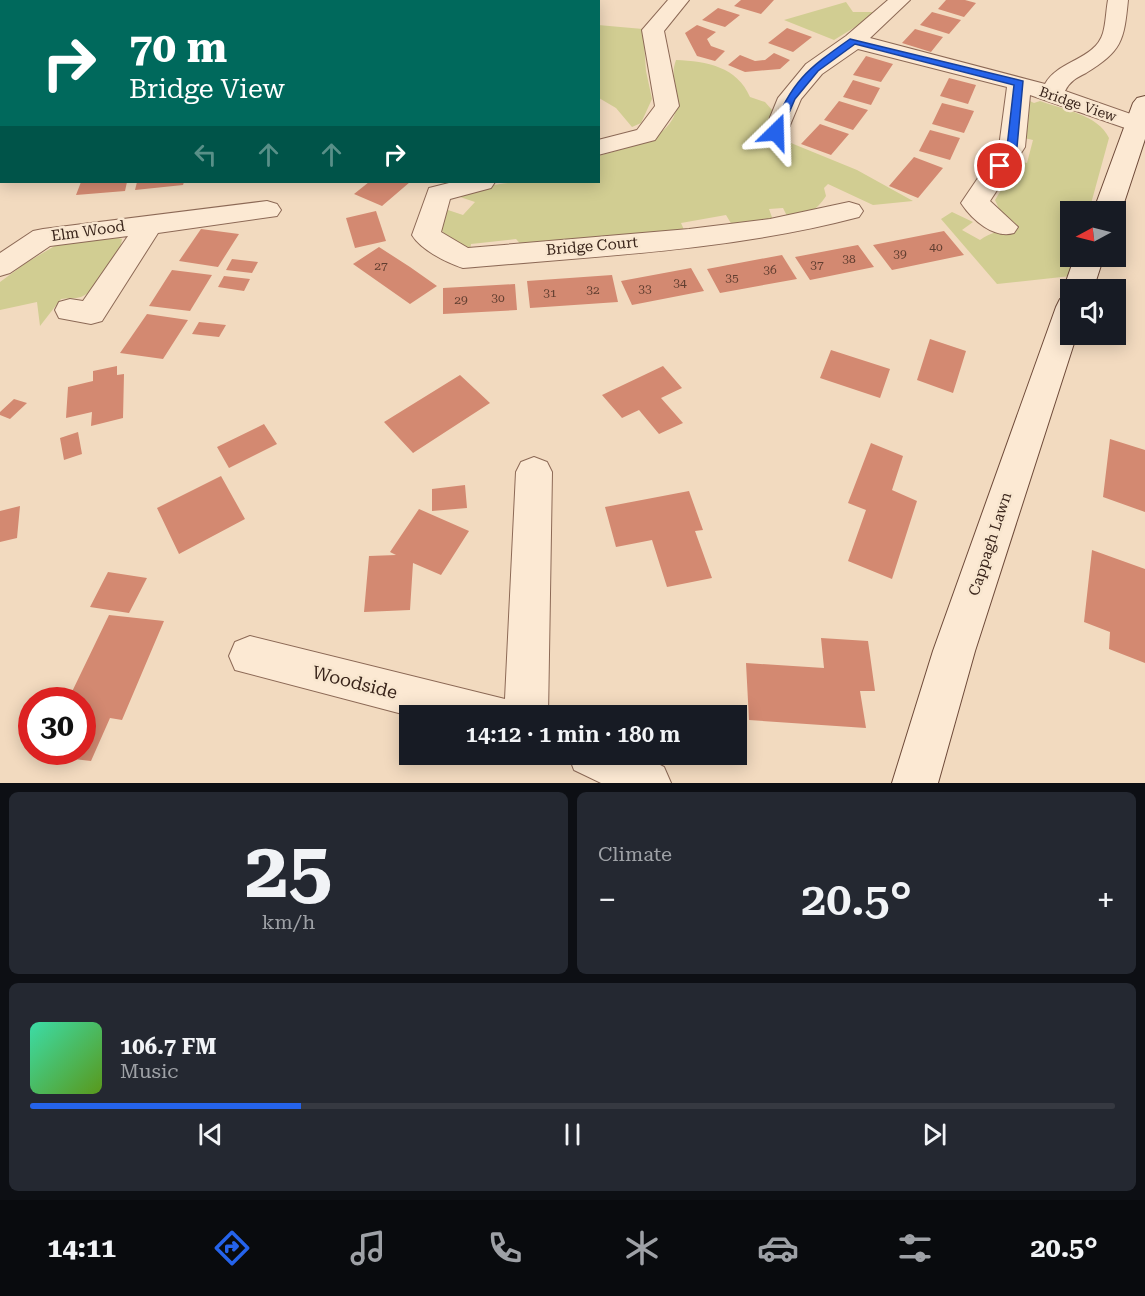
<!DOCTYPE html>
<meta charset="utf-8">
<style>
:root{--surface:#171b24;--page:#242831;--text:#f1f3f6;--muted:#9ea1a6;--line:#363941;--accent:#2563eb}
body{margin:0;font-family:"Roboto Serif",serif;background:var(--page);color:var(--text);height:100vh;display:flex;flex-direction:column;font-size:22px;white-space:nowrap}
*{box-sizing:border-box;margin:0}
p{font-size:20px;color:var(--muted)}
.icon{flex:none;width:33px;height:33px;fill:none;stroke:currentColor;stroke-width:2;stroke-linecap:round;stroke-linejoin:round}
.map{position:relative;height:783px;overflow:hidden}
.details{display:flex;flex-direction:column;gap:9px;padding:9px;background:#0d0f14;flex:1}
.details>*{flex:none}
.banner{position:absolute;left:0px;top:0px;width:600px;height:183px;box-shadow:0 3px 15px #0003;background:#00695c;color:#fff;overflow:hidden}
.needle{width:39px;rotate:263deg}
.tools{position:absolute;left:1060px;top:201px;display:grid;gap:12px}
.tools a{display:grid;place-items:center;width:66px;height:66px;border-radius:0px;background:var(--surface);box-shadow:0 3px 15px #0003;font-size:30px}
.speed{position:absolute;left:18px;top:687px;display:flex;gap:12px;font-size:30px;font-weight:700;text-align:center}
.speed>*{display:grid;place-content:center;width:78px;height:78px;border-radius:50%;background:var(--surface);box-shadow:0 3px 15px #0003;line-height:1}
.speed .limit{border:9px solid #d22;background:#fff;color:#111}
.pin{position:absolute;display:grid;place-items:center;width:51px;height:51px;color:#fff;margin:-26px;border:3px solid #fff;border-radius:50%;box-shadow:0 2px 6px #0007}
.me{position:absolute;width:66px;margin:-33px;rotate:22deg;stroke-linejoin:round;filter:drop-shadow(0 0 4px #0008)}
.turn{display:flex;align-items:center;gap:21px;height:126px;padding:0 30px;font-size:27px}
.turn .icon{width:78px;height:78px;stroke-width:2.5}
.turn b{display:block;font-size:42px;line-height:51px}
.lanes{display:flex;align-items:center;height:57px;padding:0 30px;background:#0003;justify-content:center;gap:30px;direction:ltr}
.lanes .off{opacity:.35}
.big{font-size:45px;font-weight:600;line-height:1.1}
.details .tile{flex:1;display:flex;flex-direction:column;justify-content:center;gap:9px;min-width:0;padding:0 21px;border-radius:9px;background:var(--page)}
.details .dial{align-items:center;gap:0}
.dial b{font-size:78px;line-height:1}
.song{display:flex;align-items:center;gap:18px}
.cover{width:72px;height:72px;border-radius:9px;background:linear-gradient(135deg,hsl(160 70% 55%),hsl(90 70% 35%))}
.played{height:6px;border-radius:3px;background:linear-gradient(90deg,var(--accent) 25%,var(--line) 25%)}
.keys{display:flex;justify-content:space-around;direction:ltr}
.heat{display:flex;justify-content:space-between;align-items:center;font-size:33px;direction:ltr}
.details .tiles{flex:1;display:grid;gap:9px;grid-template-columns:1fr 1fr}
.tile:last-child{grid-column:span 2}
.trip{position:absolute;left:399px;top:705px;width:348px;height:60px;border-radius:0px;background:var(--surface);box-shadow:0 3px 15px #0003;font-weight:600;line-height:60px;text-align:center}
.tab-bar{display:flex;height:96px;justify-content:space-around;align-items:center;background:#090b0e;color:var(--muted)}
.tab-bar .icon{width:42px;height:42px}
.tab-bar .selected{color:var(--accent)}
.tab-bar b{font-size:27px;color:var(--text)}
.map>svg:first-child{display:block}
.green{fill:#d1cd92}
.building{fill:#d38971}
.lines{fill:none;stroke-linecap:round;stroke-linejoin:round}
.street-casing{stroke:#8c6956;stroke-width:2}
.secondary-casing{stroke:#6e4a39;stroke-width:2}
.street{fill:#fce9d3;fill-rule:evenodd}
.secondary{fill:#fce9d3;fill-rule:evenodd}
.route{fill:#2563eb;stroke:#184099;stroke-width:1.5}
.labels{text-anchor:middle;dominant-baseline:central;stroke-width:5;stroke-linejoin:round;paint-order:stroke}
.number-label{font-size:12px;fill:#603e30}
.far-street-label{font-size:14px;fill:#3a251b;stroke:#f8e6cf}
.street-label{font-size:15px;fill:#3a251b;stroke:#f8e6cf}
.near-street-label{font-size:18px;fill:#3a251b;stroke:#f8e6cf}
</style>
<div class="map">
<svg width="1145" height="783" viewBox="0 0 1145 783">
<rect width="100%" height="100%" fill="#f2dabf"/>
<!-- green -->
<path class="green" d="M144,0h401v1h-402z
M846,2l7,10h20v4l-39,24 -50,-20z
M598,25l45,4 3,42 6,28 -11,24 -9,4 -16,-19 -17,-10z
M676,60c31,1 61,7 74,37l15,5 7,8v7l-10,20 19,10 5,-6 71,29 56,31 -40,4 -45,-21 -4,4 2,8c-10,15 -20,21 -38,22l-5,-10 -14,1 4,11 -41,5 -6,-10 -45,8 4,9 -162,15 -7,-8 -45,5 -1,7 -26,-17 -4,-8 5,-17 18,6 12,-13 -18,-6c49,-20 90,-14 141,-14l1,-26c28,-9 78,-16 78,-55 0,-16 -7,-25 -1,-41z
M1028,100l6,3 6,-2c22,8 59,14 69,37l-20,73 -18,1v44l6,1 -6,19 -74,8 -56,-65 11,-7 21,10 -11,8 18,10c11,-8 23,-9 35,-17l-15,-12 -5,-11 24,-39 8,2 6,-23 -9,-2z
M107,235l15,4c-2,18 -23,51 -41,58 -6,2 -14,1 -20,2l-21,27 -3,-24 -37,8v-28l26,-19 32,-19z"/>
<!-- building -->
<path class="building" d="M741,0h33l-13,14 -27,-8z
M946,0h19l11,3 -12,14 -26,-8z
M718,8l22,7 -15,12 -23,-7z
M932,12l29,8 -12,14 -29,-9z
M697,25l19,7 -9,7 4,7 14,5 -10,10 -18,-5 -12,-23z
M787,28l25,9 -19,15 -25,-9z
M915,29l28,8 -12,15 -29,-9z
M774,53l16,7 -10,9 -35,3 -17,-7 12,-10 15,6 10,-1z
M866,56l27,8 -12,18 -28,-7z
M949,78l27,7 -8,19 -28,-8z
M853,80l27,8 -9,17 -28,-8z
M839,101l29,9 -15,20 -29,-10z
M942,103l32,8 -10,22 -32,-9z
M820,124l29,10 -18,21 -30,-11z
M930,130l30,8 -10,22 -31,-9z
M914,157l29,11 -25,30 -29,-12z
M81,182h46l-2,9 -49,4z
M137,182h47l-1,3 -48,5z
M369,182h41l-28,24 -28,-12z
M376,211l10,30 -31,7 -9,-30z
M201,229l38,5 -21,33 -39,-6z
M944,231l20,24 -72,15 -19,-25z
M858,245l16,22 -64,13 -15,-23z
M379,247l31,20 27,19 -27,18 -57,-40z
M782,255l15,24 -77,14 -13,-24z
M232,259l26,3 -6,11 -26,-3z
M691,268l13,23 -72,14 -11,-24z
M172,270l40,5 -22,36 -41,-5z
M612,275l6,27 -88,6 -3,-27z
M224,276l26,3 -6,12 -26,-4z
M515,284l2,26 -74,4v-26z
M147,314l41,6 -25,39 -43,-6z
M199,322l27,3 -7,12 -27,-3z
M930,339l36,12 -13,42 -36,-13z
M831,350l59,19 -10,29 -60,-20z
M117,366v9l7,-1 -1,44 -32,8 1,-14 -26,6 2,-31 25,-6v-10z
M663,366l19,22 -21,10 22,25 -24,11 -20,-24 -17,8 -20,-23z
M460,375l30,28 -77,50 -29,-31z
M14,399l13,4 -17,16 -10,-4v-3z
M264,424l13,20 -48,24 -12,-21z
M78,432l4,22 -18,6 -4,-22z
M1110,439l35,11v62l-42,-15z
M871,443l32,13 -11,34 25,11 -25,78 -44,-18 18,-51 -18,-7z
M221,476l24,43 -66,35 -22,-46z
M465,485l2,23 -35,3v-22z
M689,491l14,39 -8,1 17,47 -45,9 -15,-47 -36,7 -11,-40z
M20,506l-3,32 -17,4v-31z
M419,509l50,22 -28,44 -28,-12 -3,47 -46,2 5,-56 27,-1 -6,-3z
M1092,550l53,19v94l-36,-14 1,-17 -26,-10z
M108,572l39,6 -18,35 -39,-6z
M109,615l55,6 -42,99 -12,-2 -19,43 -43,-5 2,-4h32v-52h-14z
M821,638l47,3 7,50h-15l6,37 -117,-8 -3,-57 78,5z"/>
<g class="lines">
<defs>
<path id="street" d="M668,0h21l-25,31 15,75 -24,34 -57,15v-15l39,-10 18,-24 -13,-76z
M888,0h22l-40,38 175,46c13,-24 50,-24 58,-51 3,-10 3,-23 5,-33h20c-4,41 -6,51 -42,73 -10,5 -16,8 -21,18l80,28v10h-17l-98,-34 -5,52 -35,54 28,26 -4,6c-20,6 -42,-13 -53,-30l38,-56 8,-60 -149,-38 -36,25 -21,25 -16,38 -9,2 -9,-2 -3,-5 14,-34 28,-34 40,-28z
M0,66h2v14h-2z
M453,182h42l-4,6 -41,11 -9,33 27,16 221,-19 81,-10 79,-17 10,3 4,6 -4,6c-129,34 -264,39 -396,51 -16,-5 -42,-18 -51,-33l17,-47z
M267,201l10,3 4,6 -4,6 -119,17 -56,88 -11,3 -32,-6 -4,-8 4,-8 11,-3 13,2 45,-65 -78,10 -40,27 -10,3v-23l33,-22 10,-2z
M534,457l13,5 5,10 -4,244h-138l-175,-46 -6,-14 6,-14 15,-6 255,63 11,-227 5,-10z
M568,754h71l25,13 7,16h-70l-27,-13z"/>
<path id="secondary" d="M1145,96v43l-24,73 -5,6v-6h-23l40,-109 4,-5z
M1075,256h29l-11,34h-22v44h6l-102,317 -37,132h-46l41,-132 123,-344 4,-8 8,-2 -5,-7z"/>
</defs>
<!-- street casing -->
<use href="#street" class="street-casing"/>
<!-- secondary casing -->
<use href="#secondary" class="secondary-casing"/>
<!-- street -->
<use href="#street" class="street"/>
<!-- secondary -->
<use href="#secondary" class="secondary"/>
</g>
<!-- route -->
<path class="route" d="M850,39l173,42 -6,66 -14,21 -9,-2 13,-19 7,-62 -159,-41 -37,27 -23,28 -15,35h-7l-2,-2c21,-51 35,-62 79,-93z"/>
<g class="labels">
<!-- number labels -->
<g class="number-label">
<text x="936" y="247">40</text>
<text x="900" y="254">39</text>
<text x="849" y="259">38</text>
<text x="817" y="265">37</text>
<text x="381" y="266">27</text>
<text x="770" y="270">36</text>
<text x="732" y="278">35</text>
<text x="680" y="283">34</text>
<text x="645" y="289">33</text>
<text x="593" y="290">32</text>
<text x="550" y="293">31</text>
<text x="498" y="298">30</text>
<text x="461" y="300">29</text>
</g>
<!-- far-street labels -->
<g class="far-street-label">
<text transform="translate(1078 104) rotate(19)">Bridge View</text>
</g>
<!-- street labels -->
<g class="street-label">
<text transform="translate(88 231) rotate(-8)">Elm Wood</text>
<text transform="translate(592 246) rotate(-5)">Bridge Court</text>
<text transform="translate(990 544) rotate(-72)">Cappagh Lawn</text>
</g>
<!-- near-street labels -->
<g class="near-street-label">
<text transform="translate(355 682) rotate(14)">Woodside</text>
</g>
</g>
</svg>
<div class="tools">
<a><svg class="needle" viewBox="-14 -14 28 28"><path d="M0-13l5 13h-10z" fill="#e53935"/><path d="M0 13l5-13h-10z" fill="#9ea1a6"/></svg></a>
<a><svg class="icon" aria-label="sound" viewBox="0 0 24 24"><path d="M4 9h4l5-4v14l-5-4H4zM17 9q2 3 0 6"/></svg></a>
</div>
<div class="speed"><div class="limit">30</div></div>
<div class="pin" style="left:1000px;top:166px;background:#d93025"><svg class="icon" aria-label="arrive" viewBox="0 0 24 24"><path d="M6 21V4h12l-3 4 3 4H6"/></svg></div>
<svg class="me" style="left:776px;top:132px" viewBox="-20 -20 40 40"><path d="M0-17L14 15 0 8-14 15z" fill="#2563eb" stroke="#fff" stroke-width="4"/></svg>
<div class="trip">14:12 · 1 min · 180 m</div>
<div class="banner">
<div class="turn"><svg class="icon" aria-label="right" viewBox="0 0 24 24"><path d="M7 20v-9h11M14 6l5 5-5 5"/></svg><div><b>70 m</b>Bridge View</div></div>
<div class="lanes"><svg class="icon off" aria-label="left" viewBox="0 0 24 24"><path d="M17 20v-9H6M10 6l-5 5 5 5"/></svg><svg class="icon off" aria-label="ahead" viewBox="0 0 24 24"><path d="M12 20V5M6 11l6-6 6 6"/></svg><svg class="icon off" aria-label="ahead" viewBox="0 0 24 24"><path d="M12 20V5M6 11l6-6 6 6"/></svg><svg class="icon" aria-label="right" viewBox="0 0 24 24"><path d="M7 20v-9h11M14 6l5 5-5 5"/></svg></div>
</div>
</div>
<section class="details">
<div class="tiles">
<div class="tile dial"><b>25</b><p>km/h</p></div>
<div class="tile"><p>Climate</p>
<div class="heat"><a>−</a><b class="big">20.5°</b><a>+</a></div>
</div>
<div class="tile">
<div class="song"><i class="cover"></i><div><b>106.7 FM</b><p>Music</p></div></div>
<div class="played"></div>
<div class="keys"><svg class="icon" aria-label="previous" viewBox="0 0 24 24"><path d="M18 5L8 12l10 7zM5 5v14"/></svg><svg class="icon" aria-label="pause" viewBox="0 0 24 24"><path d="M8 5v14M16 5v14"/></svg><svg class="icon" aria-label="next" viewBox="0 0 24 24"><path d="M6 5l10 7-10 7zM19 5v14"/></svg></div>
</div>
</div>
</section>
<nav class="tab-bar">
<b>14:11</b>
<svg class="icon selected" aria-label="directions" viewBox="0 0 24 24"><path d="M12 3l9 9-9 9-9-9zM9 14v-3h6M13 9l2 2-2 2"/></svg>
<svg class="icon" aria-label="music" viewBox="0 0 24 24"><path d="M9 18V5l10-2v13"/><circle cx="6" cy="18" r="3"/><circle cx="16" cy="16" r="3"/></svg>
<svg class="icon" aria-label="phone" viewBox="0 0 24 24"><path d="M5 4h4l2 5-3 2q2 4 5 5l2-3 5 2v4C11 20 4 13 5 4z"/></svg>
<svg class="icon" aria-label="climate" viewBox="0 0 24 24"><path d="M12 3v18M4 7l16 10M4 17L20 7"/></svg>
<svg class="icon" aria-label="car" viewBox="0 0 24 24"><path d="M5 17H2v-5l4-1 3-4h7l3 4 3 1v5h-3M9 17h6M6 11h13"/><circle cx="7" cy="17" r="2"/><circle cx="17" cy="17" r="2"/></svg>
<svg class="icon" aria-label="filters" viewBox="0 0 24 24"><path d="M4 7h16M4 17h16"/><circle cx="9" cy="7" r="2"/><circle cx="15" cy="17" r="2"/></svg>
<b>20.5°</b>
</nav>
